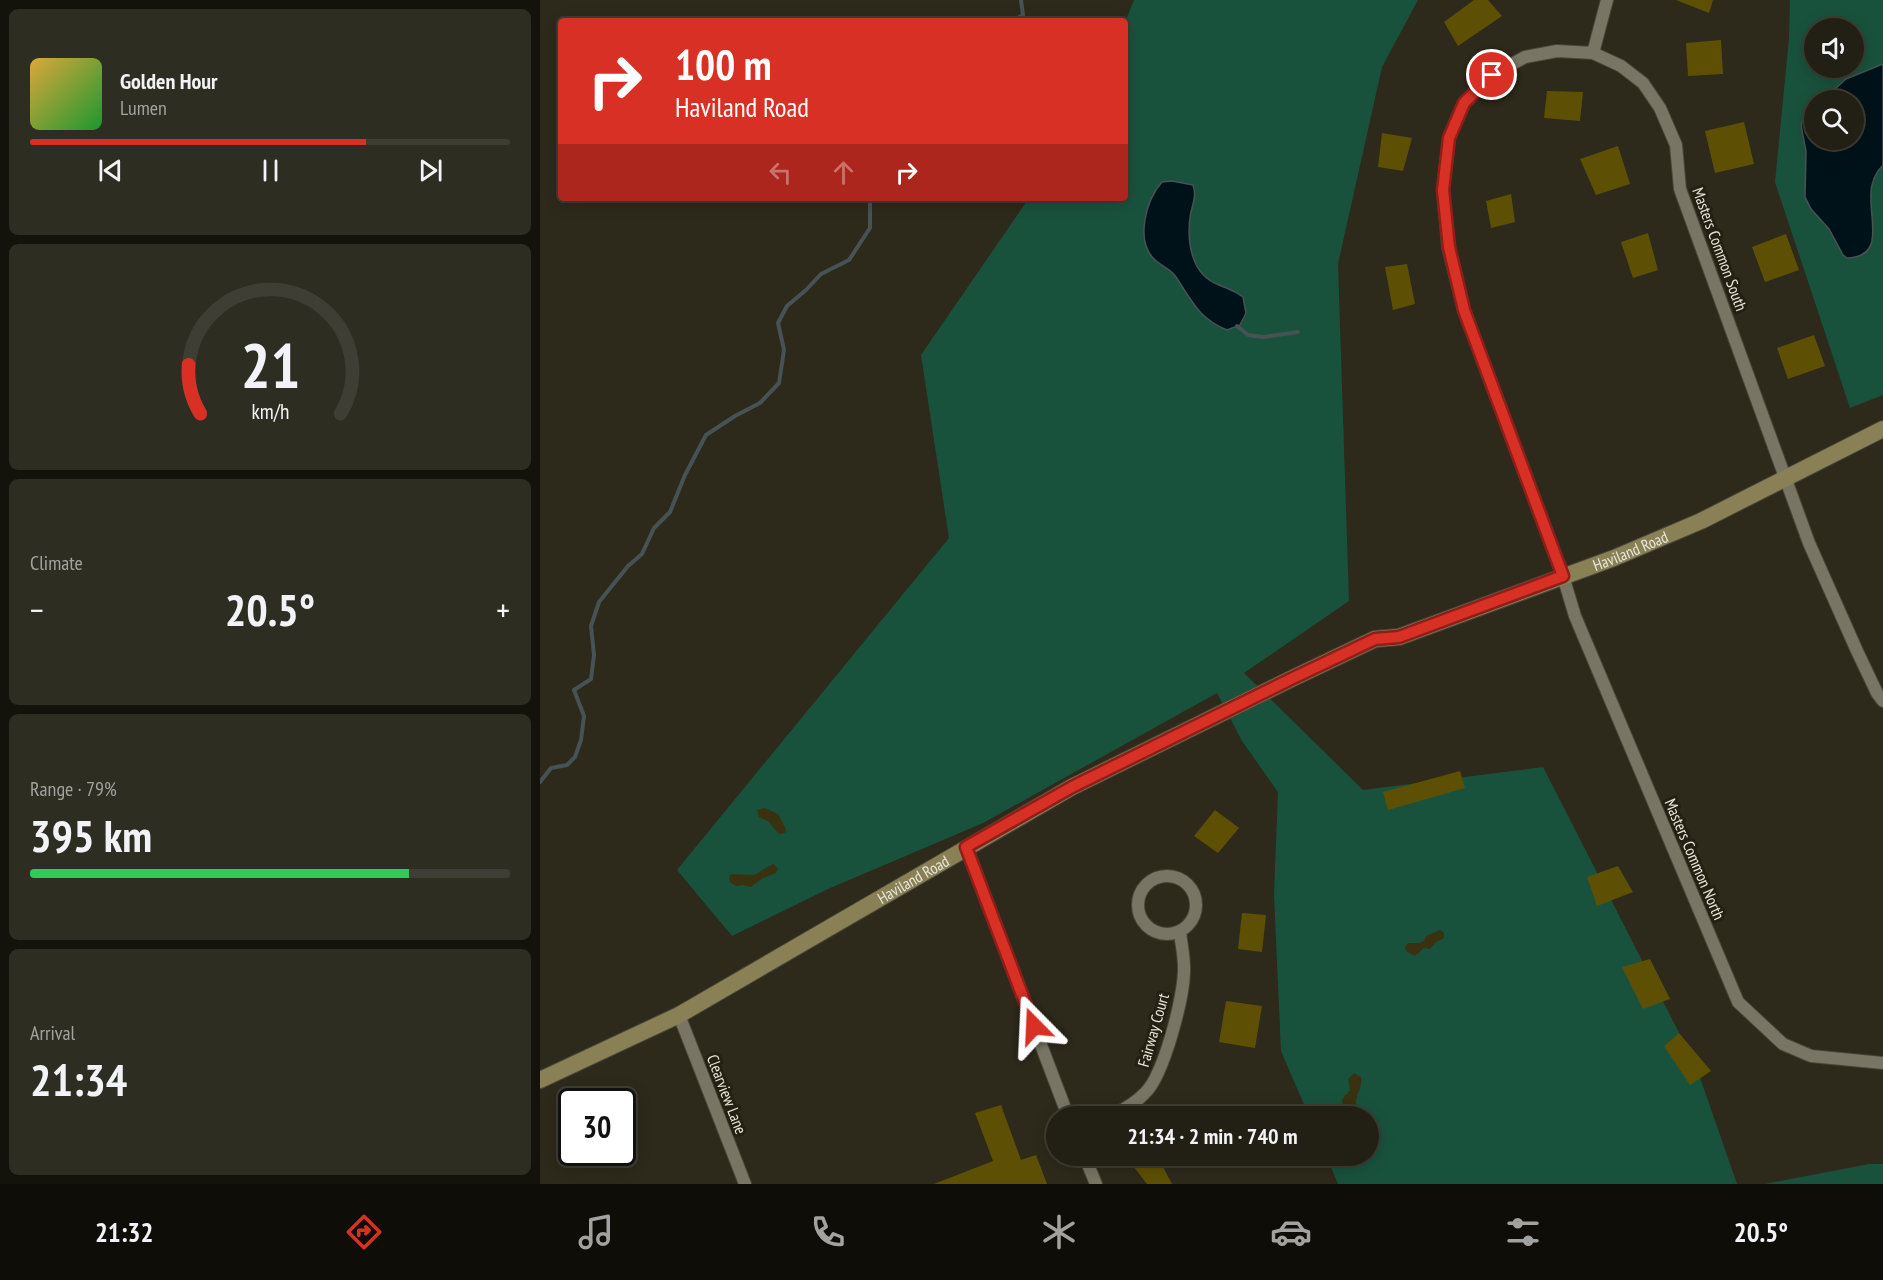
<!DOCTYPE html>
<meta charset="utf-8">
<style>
:root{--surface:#222014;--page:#2e2d22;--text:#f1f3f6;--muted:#a2a3a0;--line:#3f3e34;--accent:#d93025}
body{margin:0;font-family:"PT Sans Narrow",sans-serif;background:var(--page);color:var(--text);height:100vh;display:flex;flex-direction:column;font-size:22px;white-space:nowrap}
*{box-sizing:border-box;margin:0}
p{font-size:20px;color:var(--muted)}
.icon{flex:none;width:33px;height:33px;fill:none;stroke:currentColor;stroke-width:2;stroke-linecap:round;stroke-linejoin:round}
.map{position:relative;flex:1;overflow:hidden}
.details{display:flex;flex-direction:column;gap:9px;padding:9px;background:#13120b;width:540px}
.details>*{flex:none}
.banner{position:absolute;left:18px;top:18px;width:570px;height:183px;border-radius:6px;box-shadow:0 3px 15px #0003,0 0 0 2px var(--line);background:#d93025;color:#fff;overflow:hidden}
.controls{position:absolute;left:1264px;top:18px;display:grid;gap:12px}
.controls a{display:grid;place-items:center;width:60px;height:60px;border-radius:50%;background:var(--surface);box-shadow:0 3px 15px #0003,0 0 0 2px var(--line);font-size:30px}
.speed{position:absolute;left:18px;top:1088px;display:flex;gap:12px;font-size:30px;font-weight:700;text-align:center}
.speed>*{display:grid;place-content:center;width:78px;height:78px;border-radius:50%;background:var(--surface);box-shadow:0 3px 15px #0003,0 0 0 2px var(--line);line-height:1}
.speed .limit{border:3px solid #111;border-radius:9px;background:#fff;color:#111}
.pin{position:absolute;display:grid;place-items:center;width:51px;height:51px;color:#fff;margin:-26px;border:3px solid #fff;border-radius:50%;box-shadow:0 2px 6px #0007}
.me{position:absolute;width:66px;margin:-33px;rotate:339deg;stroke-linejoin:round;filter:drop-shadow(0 0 4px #0008)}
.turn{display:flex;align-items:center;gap:21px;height:126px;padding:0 18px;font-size:27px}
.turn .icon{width:78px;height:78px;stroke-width:2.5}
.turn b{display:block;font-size:42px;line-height:51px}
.lanes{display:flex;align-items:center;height:57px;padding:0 18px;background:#0003;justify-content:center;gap:30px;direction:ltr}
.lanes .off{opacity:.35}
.big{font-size:45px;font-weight:700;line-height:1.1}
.details .card{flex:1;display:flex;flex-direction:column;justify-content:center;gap:9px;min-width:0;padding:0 21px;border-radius:9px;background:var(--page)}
.details .dial{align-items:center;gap:0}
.dial svg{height:156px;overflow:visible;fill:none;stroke:var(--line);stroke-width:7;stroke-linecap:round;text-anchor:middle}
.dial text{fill:var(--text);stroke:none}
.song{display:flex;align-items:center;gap:18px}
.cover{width:72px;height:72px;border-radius:9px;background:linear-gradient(135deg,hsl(40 70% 55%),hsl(130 70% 35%))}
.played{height:6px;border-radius:3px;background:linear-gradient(90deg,var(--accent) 70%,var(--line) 70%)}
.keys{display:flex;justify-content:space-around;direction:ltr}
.heat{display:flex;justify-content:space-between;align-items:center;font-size:33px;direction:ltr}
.charge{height:9px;border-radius:4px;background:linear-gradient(90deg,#34c759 79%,var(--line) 0)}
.trip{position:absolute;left:506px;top:1106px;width:333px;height:60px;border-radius:30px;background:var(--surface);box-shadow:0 3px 15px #0003,0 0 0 2px var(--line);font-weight:700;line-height:60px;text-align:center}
.tab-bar{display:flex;height:96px;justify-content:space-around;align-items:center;background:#0e0d08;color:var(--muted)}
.tab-bar .icon{width:42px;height:42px}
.tab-bar .on{color:var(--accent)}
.tab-bar b{font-size:27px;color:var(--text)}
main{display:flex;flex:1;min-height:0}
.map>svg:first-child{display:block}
.green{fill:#19523c;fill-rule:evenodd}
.sand{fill:#393110}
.water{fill:#001219;stroke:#465254;stroke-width:1.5}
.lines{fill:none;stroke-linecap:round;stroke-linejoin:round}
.stream{stroke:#465254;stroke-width:4}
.building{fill:#5d5005}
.street-casing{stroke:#484639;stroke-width:14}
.secondary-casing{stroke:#484639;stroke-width:18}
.street{stroke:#787564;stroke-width:12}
.secondary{stroke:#8a8055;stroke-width:16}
.route-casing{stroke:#8d1f18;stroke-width:15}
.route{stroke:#d93025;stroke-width:10}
.labels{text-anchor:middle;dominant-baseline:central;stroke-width:6;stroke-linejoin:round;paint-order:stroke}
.street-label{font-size:16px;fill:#e8e7dd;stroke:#242012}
</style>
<main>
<section class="details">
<div class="card">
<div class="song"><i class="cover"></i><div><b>Golden Hour</b><p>Lumen</p></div></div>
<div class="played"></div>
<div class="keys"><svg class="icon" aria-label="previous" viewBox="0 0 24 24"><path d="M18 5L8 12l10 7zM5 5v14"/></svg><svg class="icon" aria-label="pause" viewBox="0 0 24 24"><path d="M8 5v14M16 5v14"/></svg><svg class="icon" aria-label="next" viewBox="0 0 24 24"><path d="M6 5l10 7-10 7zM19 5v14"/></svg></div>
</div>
<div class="card dial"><svg viewBox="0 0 100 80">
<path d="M14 69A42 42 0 1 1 86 69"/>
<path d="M14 69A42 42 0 0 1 8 44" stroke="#d93025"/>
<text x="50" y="56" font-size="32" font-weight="700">21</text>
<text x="50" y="72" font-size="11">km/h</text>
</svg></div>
<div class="card"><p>Climate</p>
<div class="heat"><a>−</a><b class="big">20.5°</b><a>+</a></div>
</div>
<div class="card"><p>Range · 79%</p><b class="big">395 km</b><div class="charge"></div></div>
<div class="card"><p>Arrival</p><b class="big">21:34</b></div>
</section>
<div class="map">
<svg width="1343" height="1184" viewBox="0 0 1343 1184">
<rect width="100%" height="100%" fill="#2d2a1b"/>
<!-- green -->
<path class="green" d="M594,0h284l-36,67 -44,197 11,337 -105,72 119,117 180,-23 153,299 41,118h-399l-12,-29h42v-39h-59l-28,-65 -7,-157 4,-102 -36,-51 -25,-48 -234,130 -155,66 -96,47 -55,-66 272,-332 -28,-183 108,-157h96v-176z
M1250,0h93v395l-33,13 -75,-226 14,-143zM1275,28h39v40h-39zM1275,100h39v40h-39z
M1329,1164h14v20h-118z"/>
<!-- sand -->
<path class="sand" d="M225,808l13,6c2,4 9,15 8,18l-4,2 -4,-1 -10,-12 -9,-4 -2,-7z
M233,864l5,4 -2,5 -13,5 -12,9 -8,-2 -7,1 -6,-4 -1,-6 3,-2 22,1z
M900,930l4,3v5l-8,4 -6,7 -6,-1 -9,8 -9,-5 -1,-4 3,-4h11l5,-2 2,-5z
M814,1073l7,4c2,11 -6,18 -5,28l-6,4 -6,-2c-5,-10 2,-10 6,-17l-2,-11z"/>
<!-- water -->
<path class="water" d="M1343,64v101c-9,9 -13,22 -12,35 0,25 12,57 -24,58l-4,-3 -14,-26 -18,-20 -6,-12 1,-46 -5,-26 3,-10 11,-9v34h39v-40h-31l23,-21z
M632,181l21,4c4,12 -1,20 -3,32 -3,25 1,58 29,68 12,5 13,4 24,12l3,16 -6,12 -13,5c-28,-11 -35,-29 -51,-53 -5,-8 -15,-11 -22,-18 -19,-19 -8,-59 8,-77z"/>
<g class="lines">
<!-- stream -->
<path class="stream" d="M473,21l10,-6 -2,-15
M697,326l11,9 15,2 35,-5
M0,782l11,-14 16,-3 8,-8 6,-17 3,-24 -10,-26 17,-11 3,-24 -3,-29 8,-24 29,-36 14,-12 12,-26 16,-16 15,-37 21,-40 29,-19 25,-13 19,-20 5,-33 -6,-27 9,-17 19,-16 15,-16 28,-14 21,-32v-30"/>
</g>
<!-- building -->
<path class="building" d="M934,0h14l14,16 -44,30 -14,-24z
M1136,0h37l-4,13z
M1181,40l2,34 -35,2 -2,-33z
M1007,91l36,1 -3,29 -36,-3z
M1204,122l10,42 -39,9 -10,-42z
M842,133l30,5 -9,33 -25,-4z
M1078,146l12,38 -34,11 -16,-36z
M971,194l4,28 -24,6 -5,-27z
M1108,233l10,37 -25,8 -12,-36z
M1246,234l13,36 -34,12 -13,-35z
M867,264l8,40 -22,6 -8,-43z
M1274,335l11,31 -37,13 -11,-31z
M920,771l5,17 -77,22 -5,-18z
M675,810l24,18 -21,25 -24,-17z
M1078,866l15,26 -36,14 -10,-29z
M702,913l24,2 -4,37 -24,-3z
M1110,959l20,40 -27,10 -21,-42z
M686,1001l36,5 -7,42 -36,-6z
M1139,1033l32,38 -21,14 -26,-39z
M461,1105l20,55 15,-5 11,29h-113l59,-23 -18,-48z
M603,1155h44l-25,10 10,19h-25l-17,-22z"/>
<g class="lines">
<defs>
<path id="street" d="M1053,53l14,-53
M1343,701l-6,-8 -20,-42 -48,-108 -129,-354 -4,-44 -16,-37 -17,-25 -22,-17 -28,-13 -36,-2 -32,6 -33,18 -28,28 -15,35 -6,52 5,57 16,63 99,266 12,40 163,386 45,42 28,12 72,7
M426,847l102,269
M598 905a29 29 0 1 1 58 0a29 29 0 1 1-58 0Z
M139,1015l66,169
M571,1116c12,-6 25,-13 34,-23 19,-18 40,-99 39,-126 0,-12 -3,-24 -4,-36
M544,1155l12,29"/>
<g id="secondary">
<path id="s1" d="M0,1080l139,-65 393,-228 219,-108 84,-40 24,-2 215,-79 87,-37 182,-92"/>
</g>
</defs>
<!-- street casing -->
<use href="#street" class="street-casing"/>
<!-- secondary casing -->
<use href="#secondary" class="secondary-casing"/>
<!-- street -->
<use href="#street" class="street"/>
<!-- secondary -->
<use href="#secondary" class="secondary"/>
</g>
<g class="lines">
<defs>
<path id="route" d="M494,1026l-68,-179 106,-60 219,-108 84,-40 24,-2 164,-61 -99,-266 -15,-63 -6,-57 6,-52 15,-35 28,-28"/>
</defs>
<!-- route casing -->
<use href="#route" class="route-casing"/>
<!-- route -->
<use href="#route" class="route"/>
</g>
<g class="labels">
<!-- street labels -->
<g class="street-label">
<text transform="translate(1180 249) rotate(70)">Masters Common South</text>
<text stroke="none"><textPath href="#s1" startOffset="1216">Haviland Road</textPath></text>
<text transform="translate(1155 859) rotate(67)">Masters Common North</text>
<text stroke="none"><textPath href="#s1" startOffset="424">Haviland Road</textPath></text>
<text transform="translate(613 1030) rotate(-74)">Fairway Court</text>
<text transform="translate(187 1094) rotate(69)">Clearview Lane</text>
</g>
</g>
</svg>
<div class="controls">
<a><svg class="icon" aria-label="sound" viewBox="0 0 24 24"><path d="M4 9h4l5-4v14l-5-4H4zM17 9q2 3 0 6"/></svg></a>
<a><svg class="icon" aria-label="search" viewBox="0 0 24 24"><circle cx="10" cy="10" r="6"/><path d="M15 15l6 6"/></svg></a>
</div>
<div class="speed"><div class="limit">30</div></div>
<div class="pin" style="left:952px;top:75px;background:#d93025"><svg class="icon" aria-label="arrive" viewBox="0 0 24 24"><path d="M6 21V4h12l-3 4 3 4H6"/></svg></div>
<svg class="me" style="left:494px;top:1026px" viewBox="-20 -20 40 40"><path d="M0-17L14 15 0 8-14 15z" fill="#d93025" stroke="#fff" stroke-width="4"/></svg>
<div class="trip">21:34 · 2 min · 740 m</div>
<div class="banner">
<div class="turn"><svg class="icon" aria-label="right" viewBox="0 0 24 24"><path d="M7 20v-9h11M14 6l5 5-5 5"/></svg><div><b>100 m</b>Haviland Road</div></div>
<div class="lanes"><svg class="icon off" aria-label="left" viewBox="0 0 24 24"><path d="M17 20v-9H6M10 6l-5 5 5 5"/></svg><svg class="icon off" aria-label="ahead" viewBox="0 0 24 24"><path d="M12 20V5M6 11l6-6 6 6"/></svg><svg class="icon" aria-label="right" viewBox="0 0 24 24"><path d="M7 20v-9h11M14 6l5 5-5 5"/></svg></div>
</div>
</div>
</main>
<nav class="tab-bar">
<b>21:32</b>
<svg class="icon on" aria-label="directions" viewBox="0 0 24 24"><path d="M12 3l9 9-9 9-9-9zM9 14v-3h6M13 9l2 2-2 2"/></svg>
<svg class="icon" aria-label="music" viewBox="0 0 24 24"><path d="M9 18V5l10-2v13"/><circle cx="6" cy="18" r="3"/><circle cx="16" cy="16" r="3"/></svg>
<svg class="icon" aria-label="phone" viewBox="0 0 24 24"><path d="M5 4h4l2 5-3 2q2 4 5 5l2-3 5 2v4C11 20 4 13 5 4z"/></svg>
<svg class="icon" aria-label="climate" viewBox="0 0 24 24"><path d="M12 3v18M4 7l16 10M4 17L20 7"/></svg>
<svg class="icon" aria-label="car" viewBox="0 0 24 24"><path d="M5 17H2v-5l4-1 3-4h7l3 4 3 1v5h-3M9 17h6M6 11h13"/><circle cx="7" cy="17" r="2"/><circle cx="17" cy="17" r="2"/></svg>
<svg class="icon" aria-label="filters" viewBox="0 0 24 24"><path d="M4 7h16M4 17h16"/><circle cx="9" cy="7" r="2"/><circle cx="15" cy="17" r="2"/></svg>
<b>20.5°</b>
</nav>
